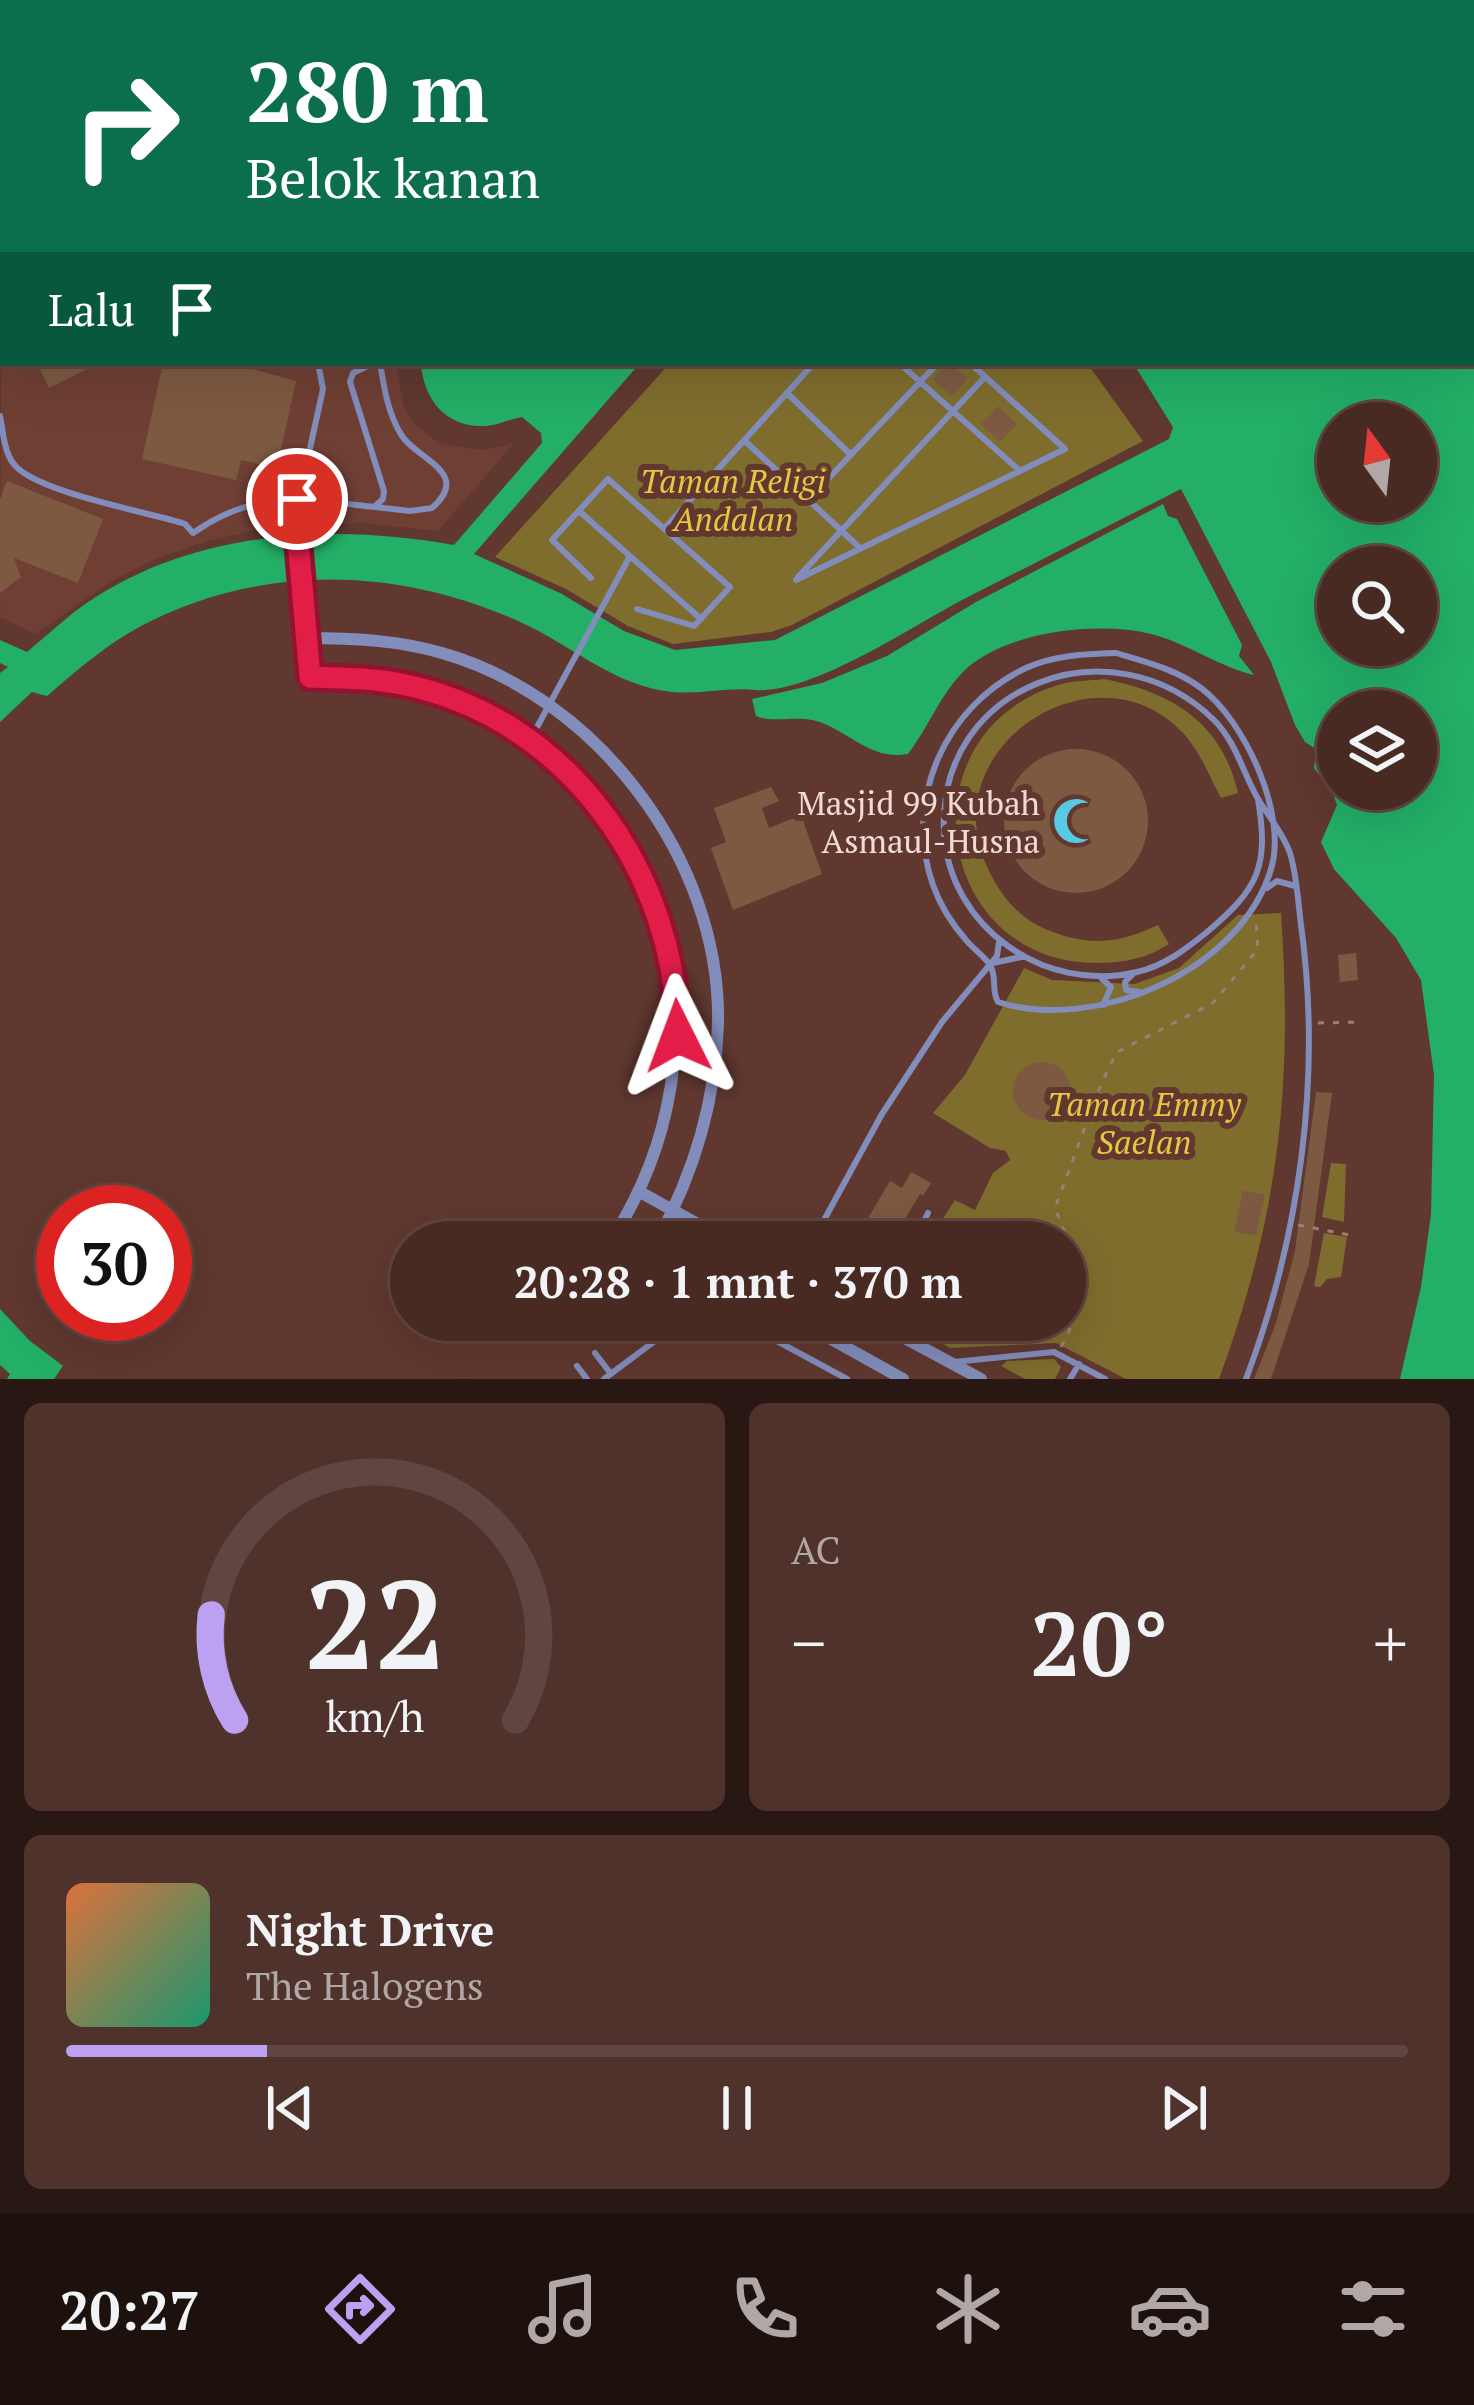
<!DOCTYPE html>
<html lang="id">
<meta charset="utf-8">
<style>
:root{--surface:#482a23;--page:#4f322b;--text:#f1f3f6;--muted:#b1a7a6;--line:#604641;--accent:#bca0f2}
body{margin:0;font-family:"PT Serif",serif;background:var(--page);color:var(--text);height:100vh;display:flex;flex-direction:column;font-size:45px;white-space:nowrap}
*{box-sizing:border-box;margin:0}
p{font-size:39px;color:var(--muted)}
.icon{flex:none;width:66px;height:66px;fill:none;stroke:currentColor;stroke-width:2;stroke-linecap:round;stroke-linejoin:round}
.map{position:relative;height:1379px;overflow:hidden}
.sheet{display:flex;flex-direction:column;gap:24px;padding:24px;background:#281713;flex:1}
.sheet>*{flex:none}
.hud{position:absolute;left:0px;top:0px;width:1476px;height:366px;box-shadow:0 12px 48px #0002,0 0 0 3px var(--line);background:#0b6e4f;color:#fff;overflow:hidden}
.needle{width:78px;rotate:345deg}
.buttons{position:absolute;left:1317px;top:402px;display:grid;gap:24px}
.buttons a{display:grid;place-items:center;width:120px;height:120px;border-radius:50%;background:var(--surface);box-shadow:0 12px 48px #0002,0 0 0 3px var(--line);font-size:60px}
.speed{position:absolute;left:36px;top:1185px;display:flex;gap:24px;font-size:60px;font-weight:700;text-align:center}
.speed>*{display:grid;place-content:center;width:156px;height:156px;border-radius:50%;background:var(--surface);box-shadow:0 12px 48px #0002,0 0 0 3px var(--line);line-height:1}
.speed .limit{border:18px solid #d22;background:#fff;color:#111}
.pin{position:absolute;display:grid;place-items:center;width:102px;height:102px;color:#fff;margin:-51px;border:6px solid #fff;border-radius:50%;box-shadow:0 3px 12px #0007}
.me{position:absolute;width:132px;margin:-66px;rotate:357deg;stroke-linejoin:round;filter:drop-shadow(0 0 9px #0008)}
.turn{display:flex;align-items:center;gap:42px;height:252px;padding:0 48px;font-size:54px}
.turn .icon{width:156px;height:156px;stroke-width:2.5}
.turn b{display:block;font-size:84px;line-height:102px}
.then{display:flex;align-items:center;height:114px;padding:0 48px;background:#0003;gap:24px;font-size:45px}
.big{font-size:90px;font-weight:700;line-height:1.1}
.sheet .widget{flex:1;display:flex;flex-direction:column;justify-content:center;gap:18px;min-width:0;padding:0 42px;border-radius:18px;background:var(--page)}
.sheet .dial{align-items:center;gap:0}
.dial svg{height:312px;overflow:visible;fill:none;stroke:var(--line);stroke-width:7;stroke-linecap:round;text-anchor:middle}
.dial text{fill:var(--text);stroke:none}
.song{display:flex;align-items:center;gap:36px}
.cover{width:144px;height:144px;border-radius:18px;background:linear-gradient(135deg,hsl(20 70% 55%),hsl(160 70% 35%))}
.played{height:12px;border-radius:6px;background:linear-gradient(90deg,var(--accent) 15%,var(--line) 15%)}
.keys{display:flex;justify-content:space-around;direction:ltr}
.heat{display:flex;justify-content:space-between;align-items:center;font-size:66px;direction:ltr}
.sheet .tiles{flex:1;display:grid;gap:24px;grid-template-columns:1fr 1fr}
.widget:last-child{grid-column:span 2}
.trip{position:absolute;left:390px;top:1221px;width:696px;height:120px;border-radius:60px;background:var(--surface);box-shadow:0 12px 48px #0002,0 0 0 3px var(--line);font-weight:700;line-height:120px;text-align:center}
.menu{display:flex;height:192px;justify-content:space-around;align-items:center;background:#1d110e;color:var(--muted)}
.menu .icon{width:84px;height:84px}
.menu .active{color:var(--accent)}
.menu b{font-size:54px;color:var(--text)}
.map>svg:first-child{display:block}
.built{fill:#6f3f34}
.green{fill:#7e6d2d}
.water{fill:#23af66;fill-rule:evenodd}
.building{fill:#7e5941}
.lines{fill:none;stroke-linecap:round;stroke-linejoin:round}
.path{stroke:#9f7d76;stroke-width:3;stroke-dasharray:6 9;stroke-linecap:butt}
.service{stroke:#828dbb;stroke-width:6}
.minor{stroke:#828dbb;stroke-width:12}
.route-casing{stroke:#92132f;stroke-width:30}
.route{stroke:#e11d48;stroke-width:21}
.labels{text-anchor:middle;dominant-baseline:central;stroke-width:12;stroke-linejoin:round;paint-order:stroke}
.park-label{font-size:33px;font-style:italic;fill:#e8c642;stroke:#60382f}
.poi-label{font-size:33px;fill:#f4dad4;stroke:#60382f;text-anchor:end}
</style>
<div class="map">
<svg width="1474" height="1379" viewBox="0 0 1474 1379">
<rect width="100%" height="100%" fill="#60382f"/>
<!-- built -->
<path class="built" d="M3,47v316h393l8,45 10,16 26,20 44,6 29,-6 -75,87 -74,-8 -95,4 -61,14 -53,18 -43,22 -77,53 -35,-17z"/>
<!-- green -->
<path class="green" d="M670,363h417l56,78 -351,184 -21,7 -98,12 -45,-18 -62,-37 -71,-32z
M1104,679c67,13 118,43 134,114l-17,5c-12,-22 -20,-45 -37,-64 -87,-95 -256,13 -195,137 13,26 29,46 56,58 44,18 71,15 113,-4l11,19c-21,14 -46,19 -71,19 -165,1 -197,-230 -40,-278 14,-5 31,-4 46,-6z
M1281,913c12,174 -2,302 -62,466h-93l-70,-36 -106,5 -40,-24 3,-4h152v-78h-129l-4,-7 23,-35 20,10 18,-37 17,-13 -4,-9 -16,-3 -57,-35 32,-38 59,-107 28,12 83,4 44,-16 59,-53z
M1331,1163l15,1 -2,58 -22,-5z
M1324,1233l23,4 -6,40 -14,2 -7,8 -6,-1z
M1054,1359l7,8 -6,12h-30l-24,-13 6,-5z"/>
<!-- water -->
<path class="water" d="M413,0h1004l2,3h-1010z
M1474,190v1189h-74l21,-92 10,-73 3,-139 -13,-95 -25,-42 -62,-69 -13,-27 16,-37 -5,-14 -18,-23 2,-19 -11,-7 -10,-17 -24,-63 -90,-173c-73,37 -146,74 -219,111 -51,27 -150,94 -207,90 -29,-3 -60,6 -90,1 -55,-8 -98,-49 -147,-70 -122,-54 -256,-58 -377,5 -34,18 -65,45 -94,70l-15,-4 -32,30v-49l8,-6 -8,-4v-23l27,12c17,-14 33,-29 50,-42 108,-79 250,-88 377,-65l88,-102 -1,-10 -19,-16c-13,2 -26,9 -39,9 -38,1 -60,-28 -62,-63h219l-166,191 86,39 64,38 51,19 100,-10 394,-201 4,-12 -40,-64h340zM1338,423h78v78h-78zM1338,567h78v78h-78zM1338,711h78v78h-78z
M1163,504l5,12 9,3 65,126 -3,11 15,19c-37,-9 -67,-32 -103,-41 -54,-13 -144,-3 -186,36 -24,23 -37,58 -57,84 -35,7 -58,-21 -88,-32 -22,-8 -45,2 -64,-6l-4,-17 70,-16 65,-27 89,-54z
M0,1309l30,32 33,25 -9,13h-47l3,-5 -10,-9z"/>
<!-- building -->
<path class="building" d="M37,363h62l-50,25z
M163,363h68l65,18 -19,87 -36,-8 -5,20 -94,-21z
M947,363l21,15 -17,18 -18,-17z
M998,406l19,18 -17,18 -19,-18z
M7,481l96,38 -25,64 -64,-25 7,19 -21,16v-94z
M1004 821a72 72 0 1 1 144 0a72 72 0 1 1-144 0Z
M771,787l8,14 -17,7 7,20 32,-13 21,59 -89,36 -22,-62 15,-6 -12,-34z
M1356,953l2,27 -18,2 -2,-27z
M1013 1091a29 29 0 1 1 58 0a29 29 0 1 1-58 0Z
M1316,1092l16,1 -23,171 -38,115h-17l21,-53 20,-75z
M911,1172l20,11 -8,13 -3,-2 -29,48h-28l11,-20 -6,-4 22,-37 12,7z
M1243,1190l22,5 -9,41 -22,-4z"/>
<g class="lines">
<!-- path -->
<path class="path" d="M1430,0l1,3
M1473,148l1,2
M1318,1023l43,-1
M1298,1225l57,11
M1061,1347c30,-52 15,-87 -6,-139l46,-124 16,-32 96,-49 45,-54 -2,-26"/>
<!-- service -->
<path class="service" d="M1467,0l3,3
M1473,7l1,1
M0,63l3,-2
M899,363l121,108
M787,393l64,62
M0,416c3,15 4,35 13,47 20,29 136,49 172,61l8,9c63,-44 109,-34 181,-26l9,-8 1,-8 -34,-109 3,-9 21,-10
M744,440l116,108
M808,500l130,-137
M375,507l35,4 22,-3c40,-35 -14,-48 -30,-72 -14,-22 -18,-48 -22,-73
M579,511l122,108
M295,517l28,-128 -5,-26
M664,529l150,-166
M798,577l187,-200
M591,578l-39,-38 56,-61 122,108 -36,39 -57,-17
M796,580l269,-131 -95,-86
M1116,653c30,9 59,16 85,35 44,33 87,127 70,181 -30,102 -176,164 -273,133 -7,-12 -1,-23 -7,-35 -5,-10 -18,-18 -25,-27 -14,-16 -26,-35 -33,-55 -30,-85 12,-179 93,-217 29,-13 59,-14 90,-15z
M530,740l100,-184
M1267,888l10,-7 18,5
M993,963l28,-6
M1134,973l-9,9 1,8 13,2
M1101,978l10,9 -8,18
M812,1242l70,-128 60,-92 55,-66 2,-14
M914,1242l14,-29
M738,1320l109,59
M595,1353l16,21
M954,1362l100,-10 51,27
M577,1366l10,13
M604,1379l79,-59
M1070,1379l9,-15
M1246,1379c54,-143 76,-302 55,-454 -3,-23 -4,-49 -11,-72 -7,-20 -21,-36 -32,-54 -15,-26 -22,-57 -44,-79 -103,-101 -278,-34 -270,112 5,96 102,162 193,140 27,-6 49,-23 70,-40 52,-44 62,-65 51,-133"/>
<!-- minor -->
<path class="minor" d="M295,518l15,159c43,1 85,4 127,17 226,74 299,330 186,527l36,21
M306,638c46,0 91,2 136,15 155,44 279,207 276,370 -2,78 -24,150 -61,218
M640,1192l90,50
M797,1320l106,59
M871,1320l110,59"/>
</g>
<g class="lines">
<defs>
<path id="route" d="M297,499l-1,19 14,159c30,1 61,1 91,7 167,33 275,188 277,352"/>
</defs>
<!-- route casing -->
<use href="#route" class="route-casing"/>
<!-- route -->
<use href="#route" class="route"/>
</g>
<!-- icons -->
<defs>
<symbol id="mosque-bare" viewBox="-9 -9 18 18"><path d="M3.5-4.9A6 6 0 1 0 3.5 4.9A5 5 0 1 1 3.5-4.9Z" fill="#57c9e2" stroke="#60382f" stroke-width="2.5" paint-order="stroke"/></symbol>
</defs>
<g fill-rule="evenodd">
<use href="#mosque-bare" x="1043" y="788" width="66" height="66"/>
</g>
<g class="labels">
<!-- park labels -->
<g class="park-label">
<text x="733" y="480">Taman Religi<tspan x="733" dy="38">Andalan</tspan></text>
<text x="1144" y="1103">Taman Emmy<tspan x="1144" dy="38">Saelan</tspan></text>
</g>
<!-- poi labels -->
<g class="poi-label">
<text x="1040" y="802">Masjid 99 Kubah<tspan x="1040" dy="38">Asmaul-Husna</tspan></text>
</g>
</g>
</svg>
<div class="buttons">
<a><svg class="needle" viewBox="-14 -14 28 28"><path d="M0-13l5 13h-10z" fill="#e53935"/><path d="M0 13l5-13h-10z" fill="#b1a7a6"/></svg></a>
<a><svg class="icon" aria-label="search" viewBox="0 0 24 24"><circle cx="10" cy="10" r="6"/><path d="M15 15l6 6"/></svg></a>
<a><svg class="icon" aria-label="layers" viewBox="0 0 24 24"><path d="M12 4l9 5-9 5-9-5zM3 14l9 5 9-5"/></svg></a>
</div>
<div class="speed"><div class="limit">30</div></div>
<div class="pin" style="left:297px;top:499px;background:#d93025"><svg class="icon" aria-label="arrive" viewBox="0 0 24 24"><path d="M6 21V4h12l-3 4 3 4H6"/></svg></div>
<svg class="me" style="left:678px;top:1036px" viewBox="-20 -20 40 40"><path d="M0-17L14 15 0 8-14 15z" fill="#e11d48" stroke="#fff" stroke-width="4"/></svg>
<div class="trip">20:28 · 1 mnt · 370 m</div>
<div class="hud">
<div class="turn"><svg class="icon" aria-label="right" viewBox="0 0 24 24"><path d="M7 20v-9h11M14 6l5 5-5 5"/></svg><div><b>280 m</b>Belok kanan</div></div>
<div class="then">Lalu<svg class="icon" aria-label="arrive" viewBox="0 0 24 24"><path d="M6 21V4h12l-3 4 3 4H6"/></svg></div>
</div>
</div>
<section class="sheet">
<div class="tiles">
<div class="widget dial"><svg viewBox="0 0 100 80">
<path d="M14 69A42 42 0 1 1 86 69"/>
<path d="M14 69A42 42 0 0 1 8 42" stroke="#bca0f2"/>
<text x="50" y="56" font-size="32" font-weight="700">22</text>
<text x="50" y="72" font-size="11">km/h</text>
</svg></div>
<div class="widget"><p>AC</p>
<div class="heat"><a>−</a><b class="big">20°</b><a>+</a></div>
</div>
<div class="widget">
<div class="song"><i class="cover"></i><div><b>Night Drive</b><p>The Halogens</p></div></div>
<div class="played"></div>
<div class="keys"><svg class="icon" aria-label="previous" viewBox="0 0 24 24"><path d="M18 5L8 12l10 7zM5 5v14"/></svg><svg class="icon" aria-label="pause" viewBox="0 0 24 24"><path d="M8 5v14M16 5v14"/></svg><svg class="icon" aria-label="next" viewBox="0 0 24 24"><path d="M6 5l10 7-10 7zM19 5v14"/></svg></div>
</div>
</div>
</section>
<nav class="menu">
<b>20:27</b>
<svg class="icon active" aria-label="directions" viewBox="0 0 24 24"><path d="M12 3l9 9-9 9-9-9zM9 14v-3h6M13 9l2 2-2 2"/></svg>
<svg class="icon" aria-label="music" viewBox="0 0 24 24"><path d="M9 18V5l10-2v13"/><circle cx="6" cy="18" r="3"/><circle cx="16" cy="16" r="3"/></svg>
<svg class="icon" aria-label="phone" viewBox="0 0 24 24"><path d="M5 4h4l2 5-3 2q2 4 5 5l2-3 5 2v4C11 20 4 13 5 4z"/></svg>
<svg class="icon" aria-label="climate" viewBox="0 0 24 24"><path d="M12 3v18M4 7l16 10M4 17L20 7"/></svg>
<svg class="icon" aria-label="car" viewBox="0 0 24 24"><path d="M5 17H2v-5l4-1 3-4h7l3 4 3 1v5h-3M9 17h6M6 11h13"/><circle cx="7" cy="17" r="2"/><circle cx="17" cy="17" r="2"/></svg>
<svg class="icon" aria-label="filters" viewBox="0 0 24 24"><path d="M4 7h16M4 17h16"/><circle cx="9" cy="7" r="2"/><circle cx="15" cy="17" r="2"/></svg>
</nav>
